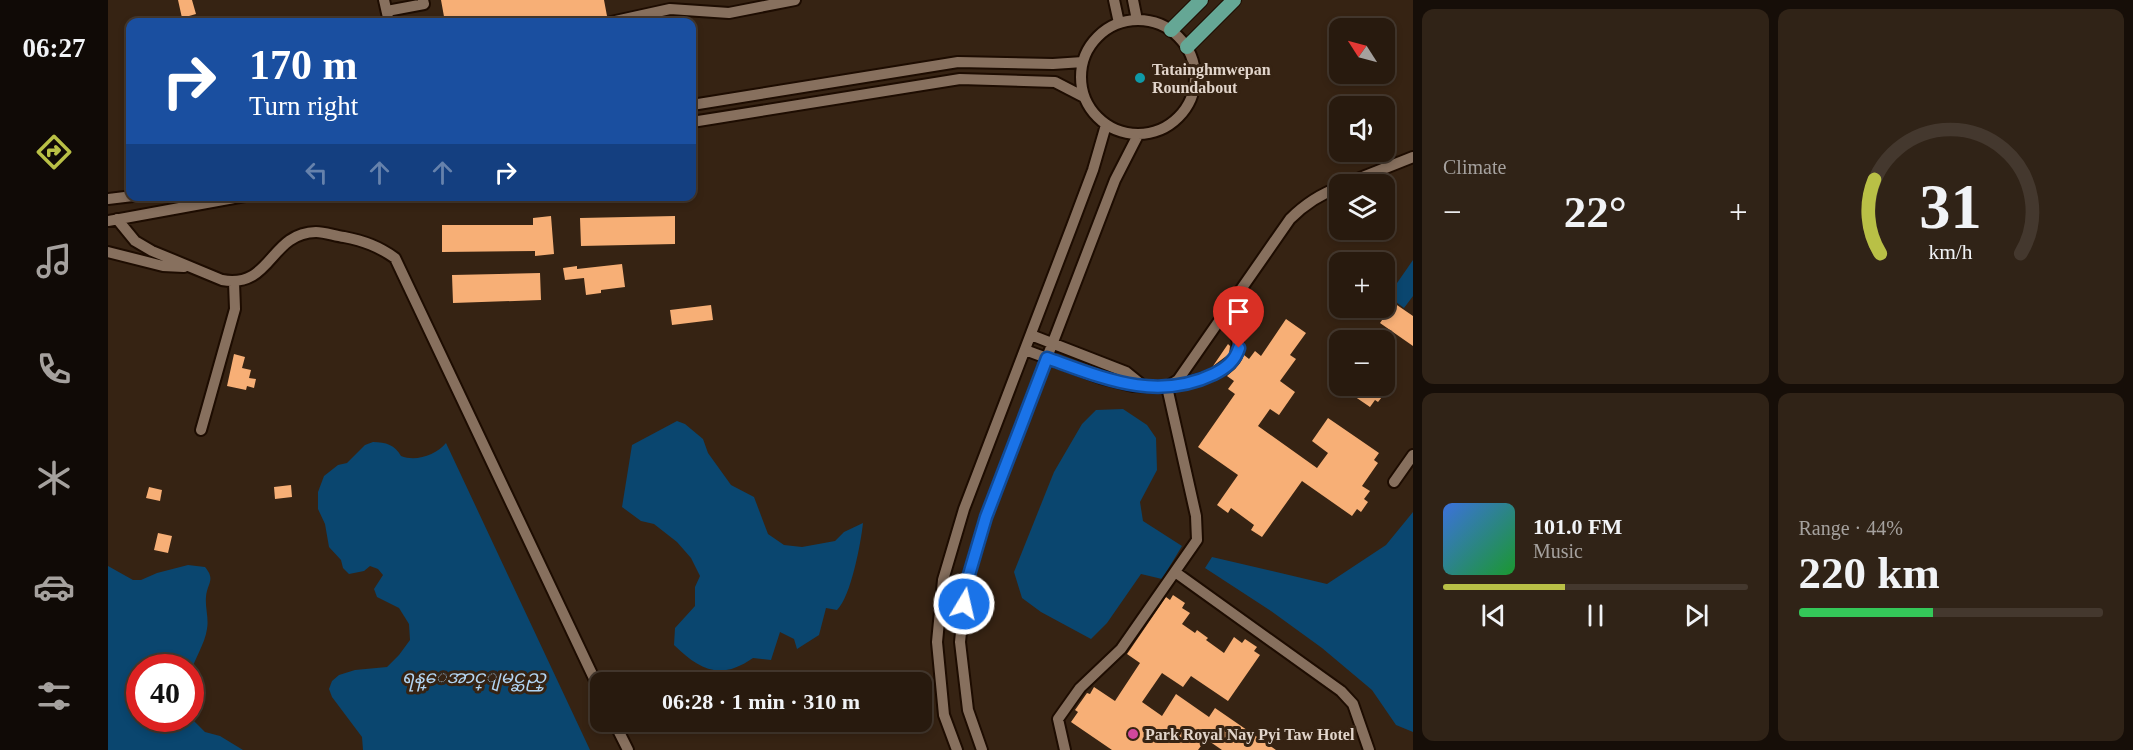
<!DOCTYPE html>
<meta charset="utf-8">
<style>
:root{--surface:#281a0e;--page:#302317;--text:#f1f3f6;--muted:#a5a19e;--line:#44382e;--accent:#b9c046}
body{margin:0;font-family:"Times New Roman","Noto Sans Myanmar",serif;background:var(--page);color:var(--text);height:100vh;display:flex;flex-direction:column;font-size:22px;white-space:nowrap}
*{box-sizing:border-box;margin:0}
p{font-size:20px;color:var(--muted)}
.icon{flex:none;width:33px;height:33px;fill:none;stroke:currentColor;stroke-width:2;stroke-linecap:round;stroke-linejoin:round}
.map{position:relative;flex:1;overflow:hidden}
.sheet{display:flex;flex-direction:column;gap:9px;padding:9px;background:#160e08;width:720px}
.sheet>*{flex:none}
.guide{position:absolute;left:18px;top:18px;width:570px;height:183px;border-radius:12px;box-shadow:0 3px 9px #0003,0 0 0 2px var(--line);background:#1a4fa0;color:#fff;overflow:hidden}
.needle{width:39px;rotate:306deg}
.fabs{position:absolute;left:1221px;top:18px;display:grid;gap:12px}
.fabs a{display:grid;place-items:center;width:66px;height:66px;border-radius:12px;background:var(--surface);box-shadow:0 3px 9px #0003,0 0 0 2px var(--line);font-size:30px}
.speed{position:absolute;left:18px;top:654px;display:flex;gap:12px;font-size:30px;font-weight:700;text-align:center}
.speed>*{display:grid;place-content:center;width:78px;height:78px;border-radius:50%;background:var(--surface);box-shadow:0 3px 9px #0003,0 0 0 2px var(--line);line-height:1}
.speed .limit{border:9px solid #d22;background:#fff;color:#111}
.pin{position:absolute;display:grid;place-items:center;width:51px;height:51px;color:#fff;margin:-62px -26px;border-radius:50% 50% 50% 0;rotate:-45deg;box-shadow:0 0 6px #0007}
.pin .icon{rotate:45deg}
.me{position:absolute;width:66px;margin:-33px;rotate:9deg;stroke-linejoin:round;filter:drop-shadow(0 0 4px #0008)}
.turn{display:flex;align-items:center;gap:21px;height:126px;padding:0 24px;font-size:27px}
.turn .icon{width:78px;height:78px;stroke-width:2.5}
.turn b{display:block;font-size:42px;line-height:51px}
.lanes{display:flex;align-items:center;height:57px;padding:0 24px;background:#0003;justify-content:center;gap:30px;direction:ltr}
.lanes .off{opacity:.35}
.big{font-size:45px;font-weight:600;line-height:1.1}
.sheet .card{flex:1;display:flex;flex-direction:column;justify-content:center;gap:9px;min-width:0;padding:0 21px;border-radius:12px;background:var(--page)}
.sheet .dial{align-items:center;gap:0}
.dial svg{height:156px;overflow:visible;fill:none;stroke:var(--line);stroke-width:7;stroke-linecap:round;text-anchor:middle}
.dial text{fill:var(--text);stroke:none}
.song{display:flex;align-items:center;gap:18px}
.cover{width:72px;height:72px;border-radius:9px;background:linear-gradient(135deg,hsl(220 70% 55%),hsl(130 70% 35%))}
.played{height:6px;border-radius:3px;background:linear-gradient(90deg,var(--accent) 40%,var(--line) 40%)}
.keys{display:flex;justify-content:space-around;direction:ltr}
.heat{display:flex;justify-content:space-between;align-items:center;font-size:33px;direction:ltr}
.charge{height:9px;border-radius:4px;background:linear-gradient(90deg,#34c759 44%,var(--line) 0)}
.sheet .tiles{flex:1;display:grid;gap:9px;grid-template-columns:repeat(2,1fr)}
.trip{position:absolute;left:482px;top:672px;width:342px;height:60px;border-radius:12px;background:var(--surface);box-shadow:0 3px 9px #0003,0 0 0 2px var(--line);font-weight:600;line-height:60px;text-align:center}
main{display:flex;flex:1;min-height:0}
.menu{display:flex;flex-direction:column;width:108px;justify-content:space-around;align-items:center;background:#100a06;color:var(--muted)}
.menu .icon{width:42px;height:42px}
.menu .active{color:var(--accent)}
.menu b{font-size:27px;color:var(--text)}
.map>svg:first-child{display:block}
.water{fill:#0a466f}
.building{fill:#f7af76}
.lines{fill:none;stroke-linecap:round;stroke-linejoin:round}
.minor-casing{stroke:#1d0c01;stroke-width:14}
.major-casing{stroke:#1d0c01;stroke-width:16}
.minor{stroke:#87705e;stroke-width:10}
.major{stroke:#65a795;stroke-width:14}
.route-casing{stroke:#114b97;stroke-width:15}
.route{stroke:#1a73e8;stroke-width:10}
.culture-dot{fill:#0f9aa8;stroke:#362313;stroke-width:2}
.hotel-dot{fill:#d1479c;stroke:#362313;stroke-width:2}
.labels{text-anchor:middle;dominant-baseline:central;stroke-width:6;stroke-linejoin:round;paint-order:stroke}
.poi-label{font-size:16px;font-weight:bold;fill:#e2d5cb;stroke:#362313;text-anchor:start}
.water-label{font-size:18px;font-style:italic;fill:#b2d5f3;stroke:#362313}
</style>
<main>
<nav class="menu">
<b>06:27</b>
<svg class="icon active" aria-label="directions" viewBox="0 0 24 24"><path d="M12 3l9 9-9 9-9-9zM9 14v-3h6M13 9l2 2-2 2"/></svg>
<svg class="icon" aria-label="music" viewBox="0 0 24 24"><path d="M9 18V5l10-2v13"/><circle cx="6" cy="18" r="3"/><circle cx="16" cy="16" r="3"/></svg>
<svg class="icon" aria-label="phone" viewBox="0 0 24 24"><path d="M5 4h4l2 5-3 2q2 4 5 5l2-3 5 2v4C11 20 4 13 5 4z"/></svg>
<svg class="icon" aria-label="climate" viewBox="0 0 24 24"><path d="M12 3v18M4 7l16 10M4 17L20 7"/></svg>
<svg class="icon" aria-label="car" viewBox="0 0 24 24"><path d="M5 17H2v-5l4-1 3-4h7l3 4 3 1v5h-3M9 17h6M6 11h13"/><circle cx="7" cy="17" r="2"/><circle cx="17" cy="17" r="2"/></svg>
<svg class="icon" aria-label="filters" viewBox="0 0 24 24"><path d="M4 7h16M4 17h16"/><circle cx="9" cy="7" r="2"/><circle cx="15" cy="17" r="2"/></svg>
</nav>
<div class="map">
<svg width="1305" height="750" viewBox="0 0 1305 750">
<rect width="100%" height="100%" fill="#362313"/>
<!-- water -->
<path class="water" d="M1305,260v36l-9,12 -16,-12z
M1015,409l24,16 9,13 1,32 -17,32 3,19 39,25 -20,33 -21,-5 -34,49 -16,16 -50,-27 -19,-14 -8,-26 40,-100 28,-48 14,-14z
M569,421l8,3 18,15 5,14 23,32 23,12 14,37 16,11 18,2 33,-6 9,-9 19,-9c-2,19 -12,74 -26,87l-11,-2 -7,27 -22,14 -3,-10 -14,-7 -9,28 -18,-2c-33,23 -53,12 -79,-13l1,-17 20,-22v-19l5,-11 -9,-18 -14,-16 -23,-18 -13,-3 -19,-14 10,-62z
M265,442c13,0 22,3 28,14 15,6 35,-1 45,-13l144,307h-227l-1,-13 -30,-40 -3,-8 3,-8 7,-6 16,-5 32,-3 12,-12 11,-15 -1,-16 -10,-16 -22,-11 -3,-8 9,-14 -5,-6 -8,-3 -6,5 -15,3 -6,-6 -2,-8 -12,-13 -4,-23 -7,-15v-17l6,-16 14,-11 9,-2 18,-18z
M1305,512v220l-17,-7 -24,-35 -50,-42 -51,-37 -66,-43 7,-11 115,27 59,-39z
M80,565l17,2c11,13 2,16 1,30 -1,11 3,21 1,32 -2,15 -13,30 -16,44l-1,-5h-50v50h51l14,14 15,4 23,14h-135v-184l25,14h8l16,-7z"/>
<!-- building -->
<path class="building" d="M70,0h14l4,14 -14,4z
M333,0h163l3,16 -3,6h-51l-1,-6 -29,6h-78z
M443,216l3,38 -19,2v-5l-93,1v-27h91v-7z
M567,216v28l-94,2 -1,-28z
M514,264l3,23 -24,3v3l-15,2 -2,-17 -19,2 -2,-12 14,-2v3z
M432,273l1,27 -88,3 -1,-28z
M1286,303l19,13v30l-33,-23z
M603,305l2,15 -41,5 -2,-15z
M1178,319l20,14 -16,22 6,4 -16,22 15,11 -16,23 -9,-6 -12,17 59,42 11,-15 -16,-12 16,-23 51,35 -5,7 4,3 -16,23 8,5 -6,8 4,3 -7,10 -4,-3 -5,7 -50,-35 -40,56 -11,-7 3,-5 -23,-17 -3,5 -11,-8 21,-30 -40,-28 37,-53 -7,-5 6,-8 -7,-5 8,-7 9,-14 5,4 6,-8 6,5z
M1120,344l2,2 -1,8 -16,12z
M126,354l11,3 -3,11 9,2 -2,8 7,1 -2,9 -7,-2 -1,4 -19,-4z
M1232,364v22h45l-3,4 4,2 -8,10 -3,-2 -5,7 -41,-28z
M183,485l1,12 -17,2 -1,-12z
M41,487l13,3 -2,11 -14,-3z
M50,533l14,3 -4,17 -14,-3z
M1065,595l12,8 -3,5 8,5 -8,11 13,9 2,-3 11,8 -2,2 18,13 10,-16 8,6 3,-4 12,8 -3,4 6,4 -32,46 -37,-25 -8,11 -21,-14 -20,29 20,14 14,-22 33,23 6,-9 61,42h-54l-16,-11 -8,11h-86l-41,-28 7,-10 -3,-2 12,-17 3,1 4,-7 21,14 25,-38 -13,-9 39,-57 4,3z"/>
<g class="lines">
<defs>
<path id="minor" d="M276,0l5,22
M1006,0l5,23
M1025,0l4,20
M279,11l37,-7 -1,-4
M973 77a57 57 0 1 1 114 0a57 57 0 1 1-114 0Z
M503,22l59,-13 59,4 66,-13
M584,105l266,-43 95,2 30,-2
M584,122l268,-43 95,3 29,15
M1237,184l68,-27
M0,199l25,-3
M9,219l18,22 17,10 70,29c50,9 47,-47 94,-48 9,0 19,4 28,5 20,4 34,9 51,21l205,433
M0,221l137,-25
M0,252l55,14 21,1
M923,335l95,37 16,13
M917,350l76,28 32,8 34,1 11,-7 112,-161c15,-15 30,-25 50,-32
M1063,385c19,-2 65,-12 67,-36 1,-13 -7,-28 -11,-40
M93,430l34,-121 -1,-27
M1286,482l19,-27
M1067,572l166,119 12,13 16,46
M506,722l14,28
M849,750l-13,-35 -7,-73 6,-62 21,-71 108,-283 21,-56 13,-45
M874,750l-14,-40 -8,-68 6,-57 20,-68 129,-337 23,-45
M957,750l-7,-31 22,-31 41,-39 76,-109 -1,-24 -29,-129"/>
<path id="major" d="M1063,30l30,-30
M1079,47l47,-47"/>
</defs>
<!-- minor casing -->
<use href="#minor" class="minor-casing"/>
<!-- major casing -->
<use href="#major" class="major-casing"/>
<!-- minor -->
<use href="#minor" class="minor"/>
<!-- major -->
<use href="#major" class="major"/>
</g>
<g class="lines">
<defs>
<path id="route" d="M856,604l2,-19 20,-68 61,-159c56,20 109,44 167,16 12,-6 21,-13 25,-26"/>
</defs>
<!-- route casing -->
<use href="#route" class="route-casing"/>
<!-- route -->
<use href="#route" class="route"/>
</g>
<!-- markers -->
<circle class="culture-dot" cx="1032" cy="78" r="6"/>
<circle class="hotel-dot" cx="1025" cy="734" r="6"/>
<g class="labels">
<!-- poi labels -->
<g class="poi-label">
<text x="1044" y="69">Tatainghmwepan<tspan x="1044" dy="18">Roundabout</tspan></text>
<text x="1037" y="734">Park Royal Nay Pyi Taw Hotel</text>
</g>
<!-- water labels -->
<g class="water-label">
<text x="366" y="677">ရန္ေအာင္ျမင္ဆည္</text>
</g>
</g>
</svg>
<div class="fabs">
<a><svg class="needle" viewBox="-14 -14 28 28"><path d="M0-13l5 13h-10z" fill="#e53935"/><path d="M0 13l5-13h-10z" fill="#a5a19e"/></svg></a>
<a><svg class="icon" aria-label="sound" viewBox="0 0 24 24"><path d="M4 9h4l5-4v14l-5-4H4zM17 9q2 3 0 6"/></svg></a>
<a><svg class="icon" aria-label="layers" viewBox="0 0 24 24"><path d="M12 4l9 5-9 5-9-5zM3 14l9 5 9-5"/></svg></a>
<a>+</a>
<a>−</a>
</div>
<div class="speed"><div class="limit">40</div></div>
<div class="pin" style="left:1131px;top:348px;background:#d93025"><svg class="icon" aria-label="arrive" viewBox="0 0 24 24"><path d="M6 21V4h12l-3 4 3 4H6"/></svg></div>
<svg class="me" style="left:856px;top:604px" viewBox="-20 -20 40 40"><circle r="17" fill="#1a73e8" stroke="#fff" stroke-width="3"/><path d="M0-11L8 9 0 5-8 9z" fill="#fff"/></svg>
<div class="trip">06:28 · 1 min · 310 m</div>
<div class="guide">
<div class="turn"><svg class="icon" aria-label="right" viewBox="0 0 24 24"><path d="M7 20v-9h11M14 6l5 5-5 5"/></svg><div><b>170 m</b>Turn right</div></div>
<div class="lanes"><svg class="icon off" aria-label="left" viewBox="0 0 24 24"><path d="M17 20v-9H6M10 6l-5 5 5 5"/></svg><svg class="icon off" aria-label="ahead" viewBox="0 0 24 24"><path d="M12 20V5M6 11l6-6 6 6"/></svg><svg class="icon off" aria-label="ahead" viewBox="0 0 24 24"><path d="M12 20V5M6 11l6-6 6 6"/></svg><svg class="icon" aria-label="right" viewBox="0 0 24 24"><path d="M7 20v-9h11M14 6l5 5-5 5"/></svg></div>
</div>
</div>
<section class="sheet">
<div class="tiles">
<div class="card"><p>Climate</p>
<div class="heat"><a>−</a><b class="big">22°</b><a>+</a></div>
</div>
<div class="card dial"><svg viewBox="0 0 100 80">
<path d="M14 69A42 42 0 1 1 86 69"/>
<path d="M14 69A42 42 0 0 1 11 31" stroke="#b9c046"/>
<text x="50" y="56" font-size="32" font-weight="700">31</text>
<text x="50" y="72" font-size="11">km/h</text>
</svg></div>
<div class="card">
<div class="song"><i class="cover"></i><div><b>101.0 FM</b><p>Music</p></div></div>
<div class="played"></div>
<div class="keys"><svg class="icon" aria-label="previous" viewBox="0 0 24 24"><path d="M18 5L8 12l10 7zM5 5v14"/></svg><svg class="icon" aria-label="pause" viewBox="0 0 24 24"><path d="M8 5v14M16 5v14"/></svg><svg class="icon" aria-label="next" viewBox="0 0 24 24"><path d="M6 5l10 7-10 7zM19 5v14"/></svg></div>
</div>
<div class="card"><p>Range · 44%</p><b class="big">220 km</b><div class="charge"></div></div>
</div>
</section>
</main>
